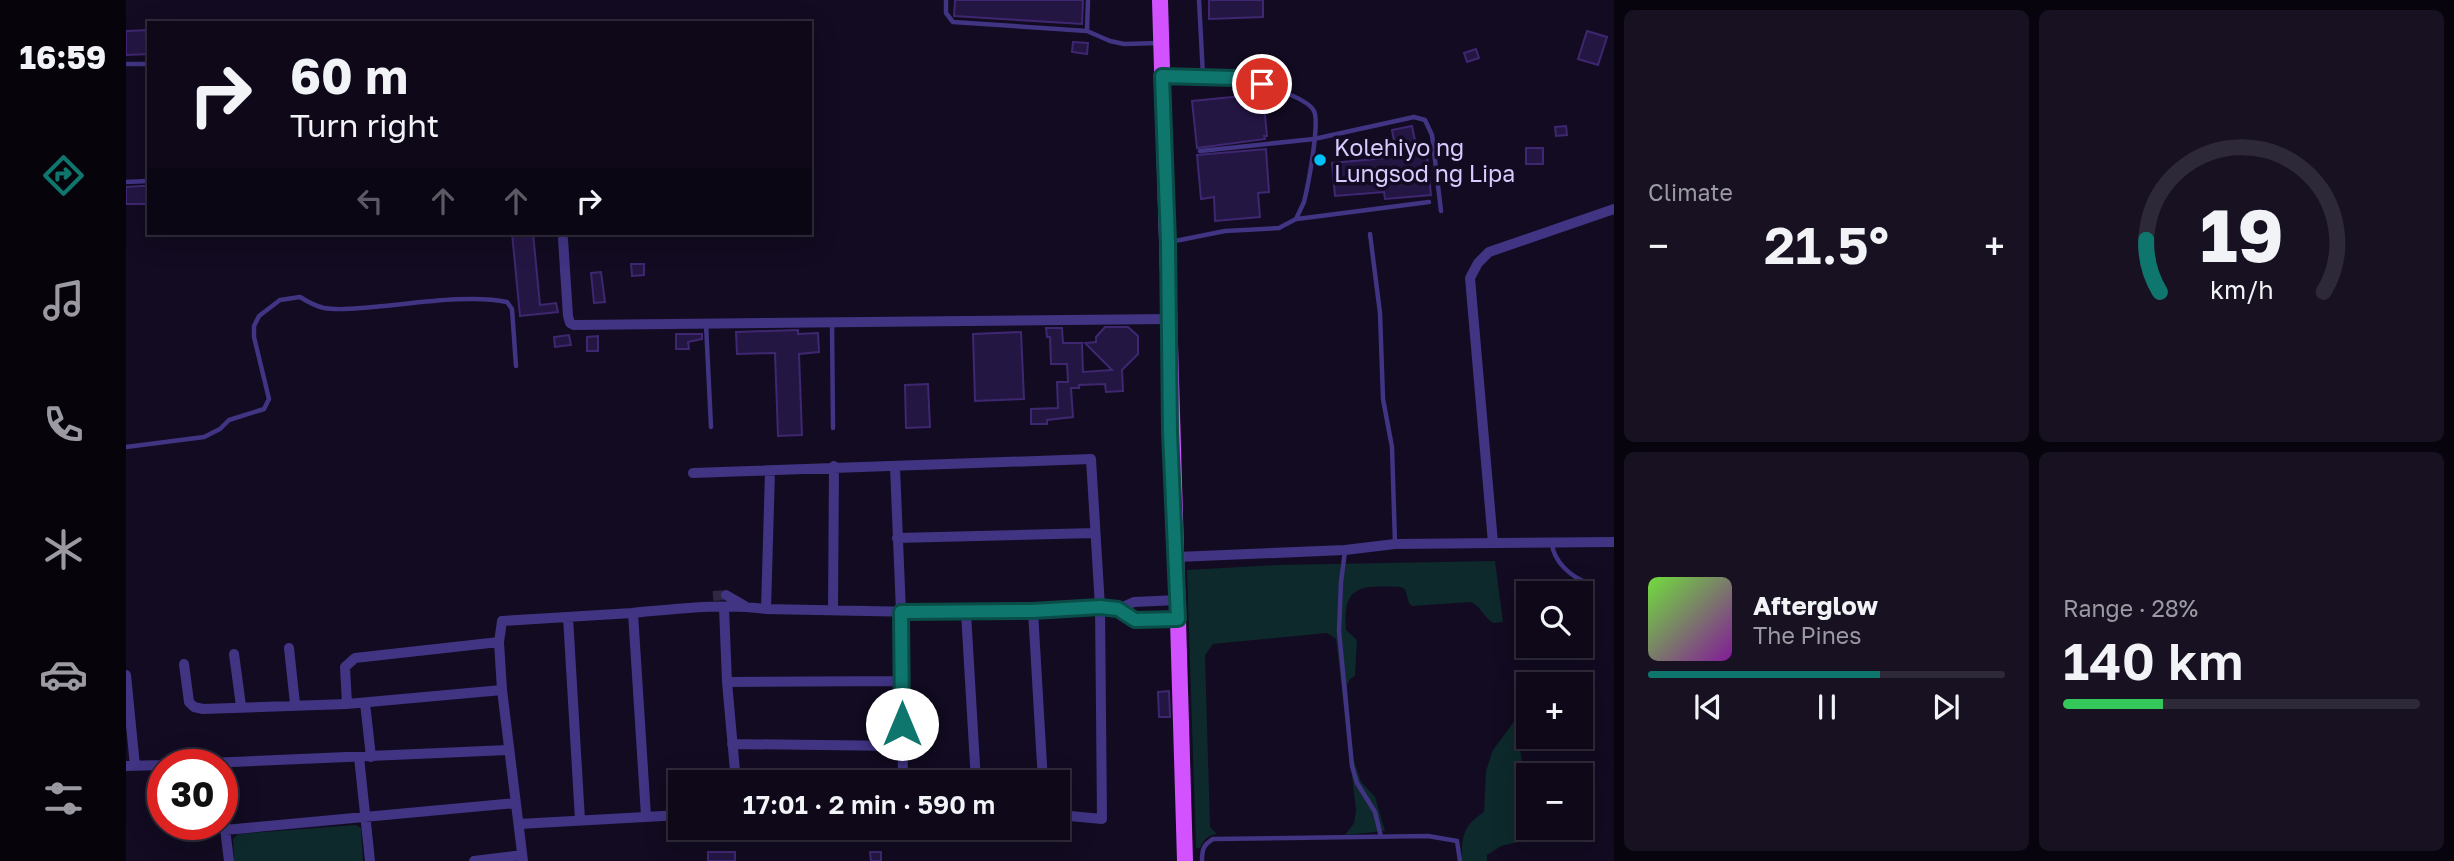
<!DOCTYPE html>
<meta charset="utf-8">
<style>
:root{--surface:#0e0819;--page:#171122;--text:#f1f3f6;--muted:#9b9aa2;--line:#2e2938;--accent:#0f766e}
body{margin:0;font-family:"Golos Text",sans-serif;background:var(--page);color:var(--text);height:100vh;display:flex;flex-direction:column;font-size:26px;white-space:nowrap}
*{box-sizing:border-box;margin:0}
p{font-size:23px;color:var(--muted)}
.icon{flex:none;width:38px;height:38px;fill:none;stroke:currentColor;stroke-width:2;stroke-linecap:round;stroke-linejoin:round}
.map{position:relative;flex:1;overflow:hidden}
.details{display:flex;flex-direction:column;gap:10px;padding:10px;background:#08040e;width:840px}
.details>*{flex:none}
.top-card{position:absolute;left:21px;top:21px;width:665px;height:214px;border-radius:0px;box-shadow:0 7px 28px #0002,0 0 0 2px var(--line);background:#0e0819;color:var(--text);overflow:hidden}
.controls{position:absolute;left:1390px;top:581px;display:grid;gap:14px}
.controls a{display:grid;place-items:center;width:77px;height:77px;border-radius:0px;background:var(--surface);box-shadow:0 7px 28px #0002,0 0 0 2px var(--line);font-size:35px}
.speed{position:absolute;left:21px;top:749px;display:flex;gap:14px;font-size:35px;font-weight:700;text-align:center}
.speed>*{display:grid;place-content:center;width:91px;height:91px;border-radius:50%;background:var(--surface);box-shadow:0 7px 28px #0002,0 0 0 2px var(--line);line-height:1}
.speed .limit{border:10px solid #d22;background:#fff;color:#111}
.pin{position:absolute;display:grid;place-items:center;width:60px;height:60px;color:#fff;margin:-30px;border:4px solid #fff;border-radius:50%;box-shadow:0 2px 7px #0007}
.me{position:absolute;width:77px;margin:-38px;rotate:0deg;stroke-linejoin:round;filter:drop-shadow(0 0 5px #0008)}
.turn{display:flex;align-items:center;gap:24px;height:147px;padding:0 28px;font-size:32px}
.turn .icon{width:91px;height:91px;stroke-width:2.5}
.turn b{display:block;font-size:49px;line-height:60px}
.lanes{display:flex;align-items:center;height:66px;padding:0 28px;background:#0003;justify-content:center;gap:35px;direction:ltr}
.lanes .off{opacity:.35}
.big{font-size:52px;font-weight:600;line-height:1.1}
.details .widget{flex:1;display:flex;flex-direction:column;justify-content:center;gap:10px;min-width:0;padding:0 24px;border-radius:10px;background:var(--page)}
.details .dial{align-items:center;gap:0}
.dial svg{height:182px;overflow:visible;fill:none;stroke:var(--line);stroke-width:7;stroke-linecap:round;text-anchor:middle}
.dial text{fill:var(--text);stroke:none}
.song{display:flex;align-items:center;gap:21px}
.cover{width:84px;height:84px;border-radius:10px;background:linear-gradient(135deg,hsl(100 70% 55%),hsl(290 70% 35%))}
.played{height:7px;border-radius:4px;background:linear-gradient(90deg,var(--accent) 65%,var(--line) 65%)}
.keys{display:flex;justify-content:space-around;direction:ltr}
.heat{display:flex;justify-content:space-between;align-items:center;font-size:38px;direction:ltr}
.charge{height:10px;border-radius:5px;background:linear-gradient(90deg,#34c759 28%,var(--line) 0)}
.details .tiles{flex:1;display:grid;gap:10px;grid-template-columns:repeat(2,1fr)}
.trip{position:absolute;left:542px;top:770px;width:402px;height:70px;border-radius:0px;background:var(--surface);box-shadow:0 7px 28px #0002,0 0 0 2px var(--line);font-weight:600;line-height:70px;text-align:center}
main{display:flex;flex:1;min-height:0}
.menu{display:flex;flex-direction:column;width:126px;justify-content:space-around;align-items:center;background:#06030a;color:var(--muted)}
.menu .icon{width:49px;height:49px}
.menu .selected{color:var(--accent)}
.menu b{font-size:32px;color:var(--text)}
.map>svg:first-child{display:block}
.green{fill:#0e292b}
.building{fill:#241643;stroke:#3e2770;stroke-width:2}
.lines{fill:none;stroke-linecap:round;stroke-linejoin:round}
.minor-tunnel{stroke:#302842;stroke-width:10;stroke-dasharray:10 5;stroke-linecap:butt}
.service{stroke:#403483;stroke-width:4.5}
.minor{stroke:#403483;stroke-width:10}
.primary{stroke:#d252ff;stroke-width:16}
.route-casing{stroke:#0a4d48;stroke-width:18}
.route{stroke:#0f766e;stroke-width:12}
.poi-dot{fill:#00c2f6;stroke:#120b21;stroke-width:2.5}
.labels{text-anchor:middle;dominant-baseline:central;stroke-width:7;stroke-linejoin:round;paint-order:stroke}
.poi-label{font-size:23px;fill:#d7cbff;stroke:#120b21;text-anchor:start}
</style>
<main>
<nav class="menu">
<b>16:59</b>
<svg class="icon selected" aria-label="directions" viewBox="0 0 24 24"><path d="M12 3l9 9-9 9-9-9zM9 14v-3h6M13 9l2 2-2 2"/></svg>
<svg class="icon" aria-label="music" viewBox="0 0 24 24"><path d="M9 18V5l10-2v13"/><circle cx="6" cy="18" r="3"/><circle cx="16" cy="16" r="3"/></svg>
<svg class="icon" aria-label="phone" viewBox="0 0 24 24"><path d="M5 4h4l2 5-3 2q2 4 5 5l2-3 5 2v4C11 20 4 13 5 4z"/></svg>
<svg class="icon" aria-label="climate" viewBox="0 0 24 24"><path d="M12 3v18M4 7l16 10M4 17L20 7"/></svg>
<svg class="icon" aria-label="car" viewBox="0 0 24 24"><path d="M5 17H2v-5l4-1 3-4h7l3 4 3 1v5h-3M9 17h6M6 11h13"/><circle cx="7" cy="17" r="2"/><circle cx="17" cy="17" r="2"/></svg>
<svg class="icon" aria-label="filters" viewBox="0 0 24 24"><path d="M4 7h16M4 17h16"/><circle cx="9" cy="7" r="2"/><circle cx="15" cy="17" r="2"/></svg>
</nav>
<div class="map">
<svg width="1488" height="861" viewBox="0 0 1488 861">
<rect width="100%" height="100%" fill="#120b21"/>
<!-- green -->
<path class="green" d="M1369,561l8,61 -10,1c-9,-6 -13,-17 -22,-21l-59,4 -3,-3 -4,-14 -4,-2c-38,-1 -59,-4 -55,43l11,10 -2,36 -5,3 -3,6 6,73 8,24 14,15 10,34 -40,4 9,-12 2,-13 -20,-171 -9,-6 -114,11 -8,11 5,172 7,7c-10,2 -13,5 -17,14h-4l-9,-278 88,-5z
M1390,719l12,87v22h3l1,11 -31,7 -14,9v6h-25c-1,-23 1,-36 22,-49l2,-41 7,-21z
M230,825l5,3 2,33h-129l-1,-22 5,-5z"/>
<!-- building -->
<path class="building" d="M829,0h128l-1,24 -128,-8z
M1083,0h54v17l-54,2z
M23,30v24l-23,1v-24z
M1461,31l20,6 -9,28 -20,-6z
M947,42l15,1 -1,11 -15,-2z
M1350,49l3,9 -12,4 -3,-9z
M1137,94l4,42h-3l1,3 -68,9 -5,-47z
M1286,126l6,29h9l4,40 -46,4 -1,-7 -49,4 -3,-33 65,-6 -5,-27z
M1440,126l1,9 -11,1 -1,-9z
M1400,148h17v16h-17z
M1140,149l3,43 -11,1 2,24 -45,4 -1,-24 -13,2 -4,-44z
M15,186h8v18h-23v-17z
M386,233h21l7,72 16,-2 2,9 -38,4z
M505,264h13v11l-12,1z
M475,272l4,30 -11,1 -3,-30z
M979,327h23l10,9v18l-16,16 1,21 -17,1 -1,-8 -26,1v3h-8l2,29 -26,3v4h-16v-15l27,-1 -1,-26h11l-1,-18h-16l-1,-27h-3l-1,-9h16l1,15h19l1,29 29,-2 -27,-27 11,-1v-5z
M672,330v4l20,-1 1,19 -20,2 3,81 -24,1 -3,-83 -38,1 -1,-22z
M895,332l3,67 -49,2 -2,-67z
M550,334h26v5l-14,3 1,7h-13z
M443,335l2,10 -16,2 -1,-10z
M472,336v15h-11v-14z
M802,384l2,43 -24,1 -1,-43z
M1043,691l1,26h-11l-1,-25z
M582,852h27v9h-27z
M744,852h11v9h-10z"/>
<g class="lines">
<!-- minor-tunnel -->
<path class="minor-tunnel" d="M587,596l13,-1"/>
<!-- service -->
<path class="service" d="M820,0v13l7,9 134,9 23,10 14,3 35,-1
M961,31l1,-31
M0,64h23
M1039,76h38
M1074,151l114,-12 91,-20 9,-2 11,3 7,15 9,76
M0,182l23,-1
M1171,219l132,-17
M1244,234l10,79 3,86 9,48 3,96
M1044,242l55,-11 54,-3 17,-9 8,-17c4,-16 16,-79 10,-91 -7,-15 -63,-30 -79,-33 -10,-2 -22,-2 -32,-2l-4,-76
M706,322l1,106
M580,324l5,103
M0,447l78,-10 16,-8 9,-9 35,-11 5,-10 -15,-62v-11l5,-10 21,-16 20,-3c8,5 15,9 24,11 16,3 33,0 49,-1 37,-3 98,-13 134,-5l5,7 4,57
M1426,544c2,18 19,33 36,39
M1219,551l-4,31 -2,49 13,135 5,17 18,29 6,25
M1076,861c0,-11 1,-16 11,-22l215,-3 29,5 3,20"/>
<!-- minor -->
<path class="minor" d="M437,239l5,77 2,7 4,2 595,-6
M769,467l6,145 2,170
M567,473l398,-14 9,148 2,212 -43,-4
M771,538l198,-5
M1367,543l-23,-265 8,-15 11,-11 125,-43
M1051,557l168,-7 50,-6 219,-2
M600,595l19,11
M598,608l3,74 9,100
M640,609l4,-138
M992,609l17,11 43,-1
M707,610l1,-144
M907,611l10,171
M507,613l13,203
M840,613l10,169
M442,617l12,203
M163,648l6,56
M108,654l7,52
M58,664l5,38 5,5 9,2 144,-5 155,-14
M0,675l9,91
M601,682l175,-1
M239,703l6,54
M221,704l-2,-37 10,-9 144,-16
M606,744l170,2
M233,757l11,104
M37,765l345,-15
M0,766l37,-1
M96,804l7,57
M393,824l162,-9
M99,830l290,-27
M348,861l48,-6
M397,861l-21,-171 -3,-48 3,-21c43,-3 87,-5 130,-8 45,-4 88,-10 134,-4l200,4 134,-6 18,2 16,-7 44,-2"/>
<!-- primary -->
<path class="primary" d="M1034,0c8,287 16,574 25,861"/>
</g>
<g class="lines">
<defs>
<path id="route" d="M776,724l-1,-112 131,-1 68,-4 18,2 17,11 43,-1 -8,-187 -2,-190 -6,-166 72,2 28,6"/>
</defs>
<!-- route casing -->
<use href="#route" class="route-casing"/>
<!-- route -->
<use href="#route" class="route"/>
</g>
<!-- markers -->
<circle class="poi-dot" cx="1194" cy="160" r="7"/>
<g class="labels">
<!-- poi labels -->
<g class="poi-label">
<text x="1208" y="147">Kolehiyo ng<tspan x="1208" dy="26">Lungsod ng Lipa</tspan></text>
</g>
</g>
</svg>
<div class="controls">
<a><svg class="icon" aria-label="search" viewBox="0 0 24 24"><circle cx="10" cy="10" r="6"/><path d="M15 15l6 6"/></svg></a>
<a>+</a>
<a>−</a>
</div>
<div class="speed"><div class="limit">30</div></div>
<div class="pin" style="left:1136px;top:84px;background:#d93025"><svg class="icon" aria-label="arrive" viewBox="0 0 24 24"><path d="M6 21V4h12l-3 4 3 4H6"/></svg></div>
<svg class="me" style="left:776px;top:724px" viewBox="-20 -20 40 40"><circle r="19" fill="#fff"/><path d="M0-13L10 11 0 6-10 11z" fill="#0f766e"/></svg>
<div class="trip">17:01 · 2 min · 590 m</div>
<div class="top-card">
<div class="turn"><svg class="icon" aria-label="right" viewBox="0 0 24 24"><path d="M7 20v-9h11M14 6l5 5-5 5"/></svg><div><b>60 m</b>Turn right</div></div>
<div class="lanes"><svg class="icon off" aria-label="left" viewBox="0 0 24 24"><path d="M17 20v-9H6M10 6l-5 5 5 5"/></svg><svg class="icon off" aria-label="ahead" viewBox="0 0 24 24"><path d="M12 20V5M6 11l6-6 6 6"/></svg><svg class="icon off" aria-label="ahead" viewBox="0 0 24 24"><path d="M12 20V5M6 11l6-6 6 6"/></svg><svg class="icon" aria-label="right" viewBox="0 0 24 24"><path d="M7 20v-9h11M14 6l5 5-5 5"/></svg></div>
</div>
</div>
<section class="details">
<div class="tiles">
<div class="widget"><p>Climate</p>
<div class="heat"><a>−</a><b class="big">21.5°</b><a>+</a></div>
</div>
<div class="widget dial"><svg viewBox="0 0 100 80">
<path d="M14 69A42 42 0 1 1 86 69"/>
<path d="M14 69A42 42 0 0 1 8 46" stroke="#0f766e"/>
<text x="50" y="56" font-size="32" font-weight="700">19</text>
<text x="50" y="72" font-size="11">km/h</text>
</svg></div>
<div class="widget">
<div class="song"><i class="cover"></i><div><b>Afterglow</b><p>The Pines</p></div></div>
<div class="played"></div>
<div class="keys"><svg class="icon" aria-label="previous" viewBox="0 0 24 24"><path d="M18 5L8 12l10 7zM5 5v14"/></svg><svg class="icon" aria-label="pause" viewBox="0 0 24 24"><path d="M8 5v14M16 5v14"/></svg><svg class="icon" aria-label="next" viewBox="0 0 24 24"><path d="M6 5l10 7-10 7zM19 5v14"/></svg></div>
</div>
<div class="widget"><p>Range · 28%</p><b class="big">140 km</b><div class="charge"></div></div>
</div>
</section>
</main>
